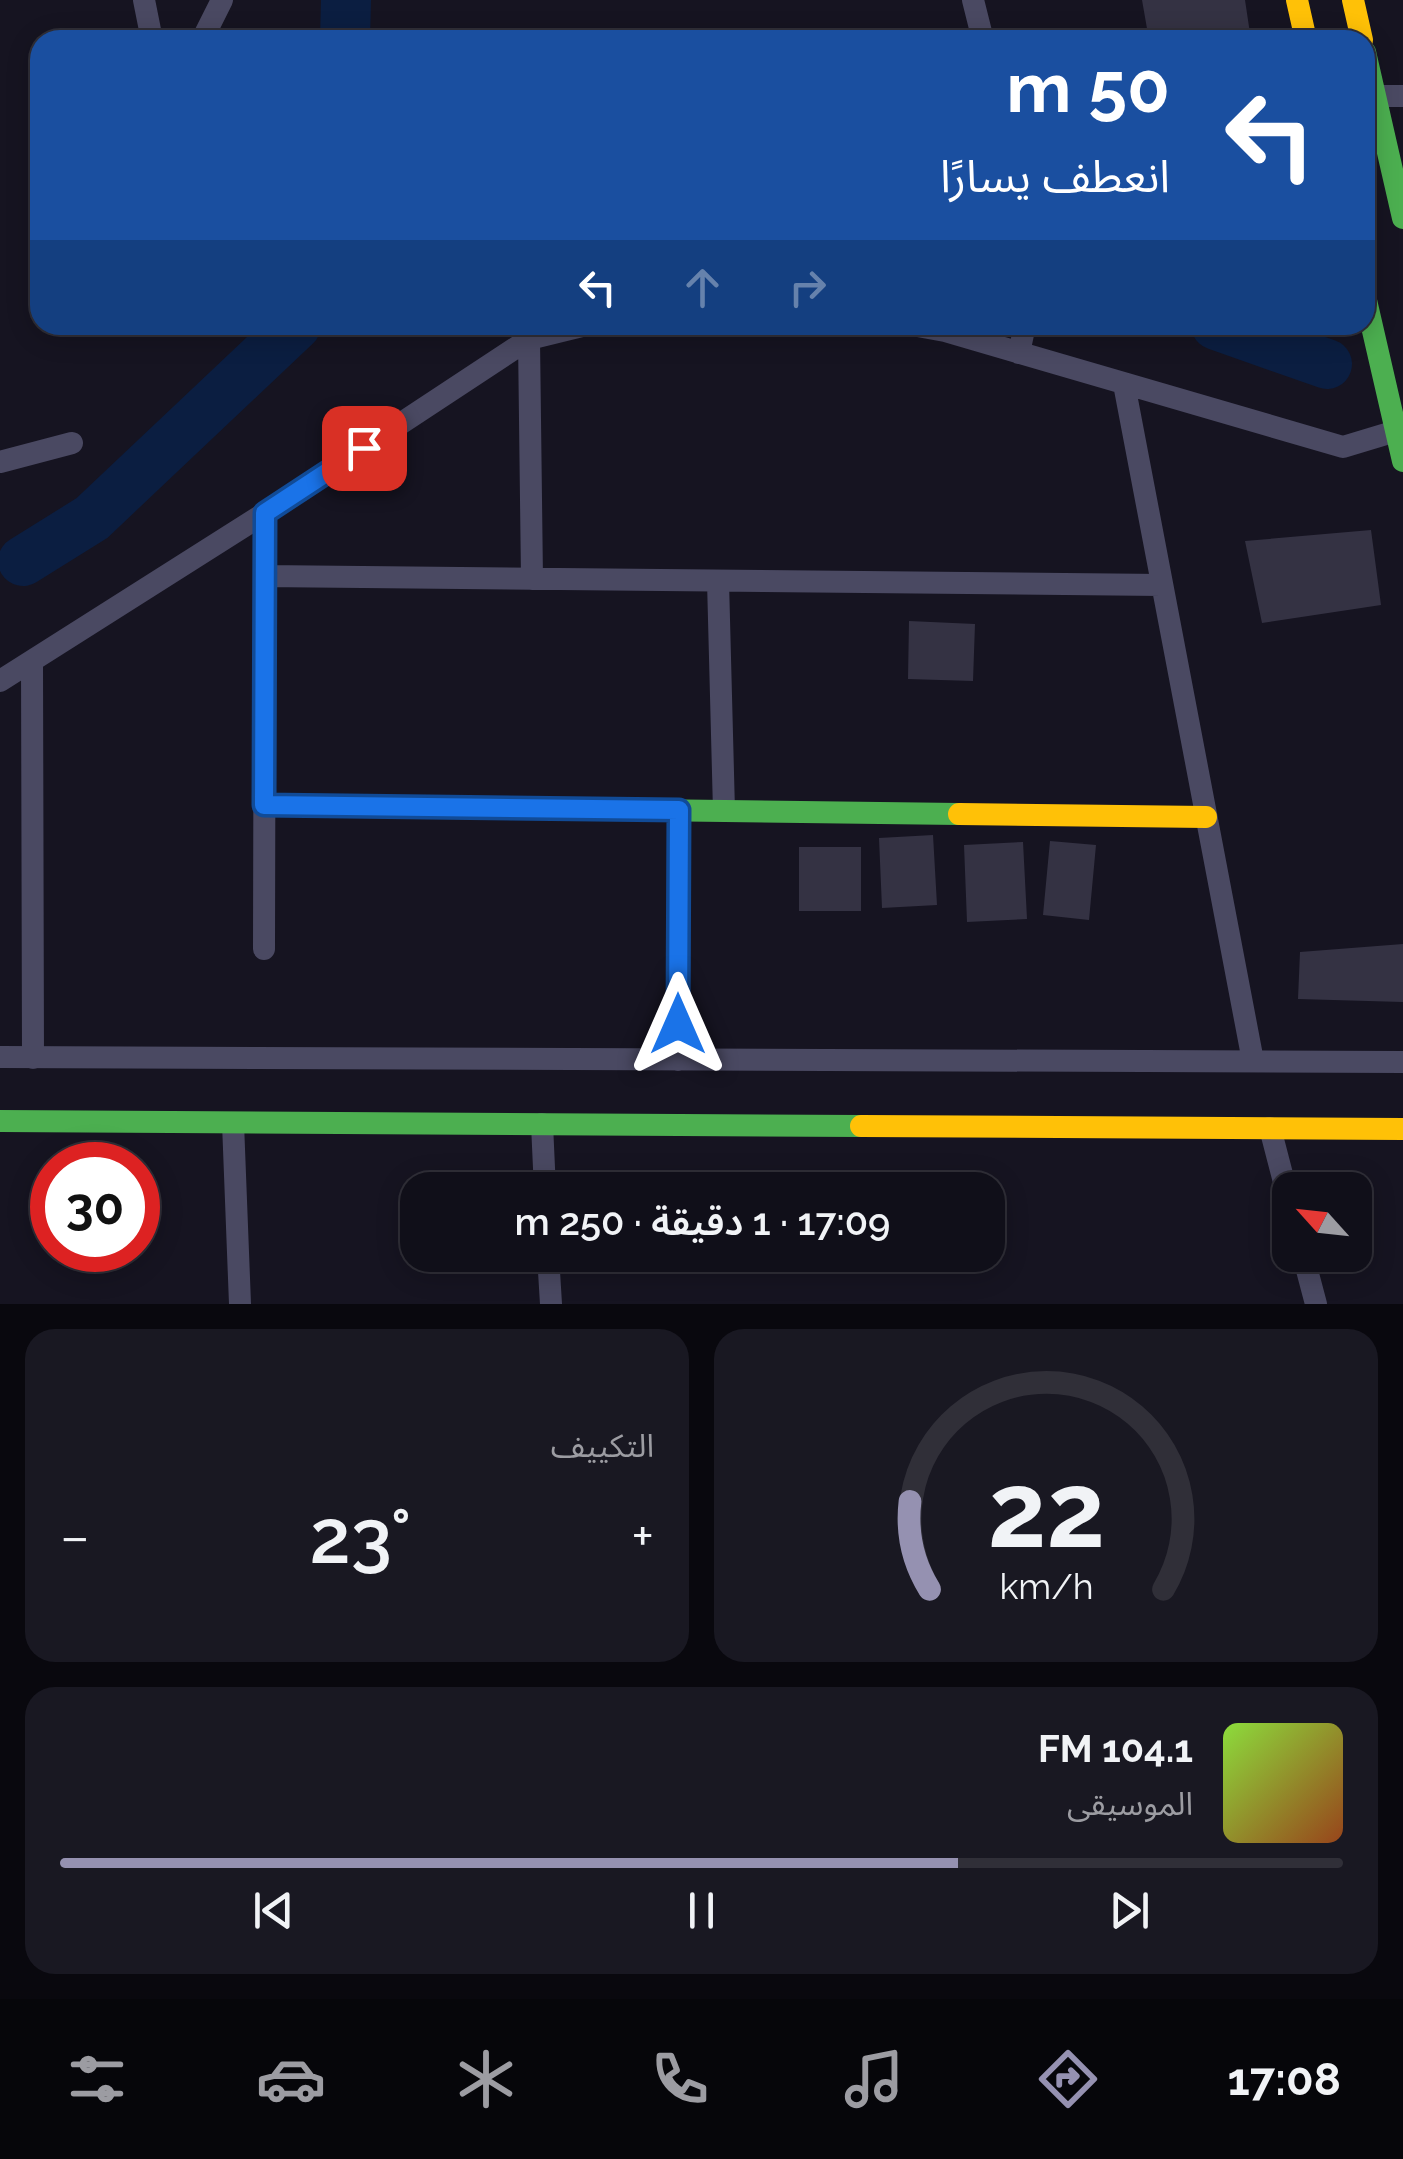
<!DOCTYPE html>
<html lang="ar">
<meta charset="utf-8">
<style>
:root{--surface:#100f19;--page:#191822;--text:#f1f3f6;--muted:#9c9ca2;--line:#302f38;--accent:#9591b1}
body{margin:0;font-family:Raleway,"Noto Sans Arabic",sans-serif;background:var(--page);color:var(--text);direction:rtl;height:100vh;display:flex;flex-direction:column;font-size:38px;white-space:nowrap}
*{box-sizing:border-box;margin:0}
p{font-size:32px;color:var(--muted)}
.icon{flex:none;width:55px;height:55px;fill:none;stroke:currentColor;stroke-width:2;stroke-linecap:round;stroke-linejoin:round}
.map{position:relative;height:1304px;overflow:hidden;direction:ltr}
.drawer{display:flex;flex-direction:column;gap:25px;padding:25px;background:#09080e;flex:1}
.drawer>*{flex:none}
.top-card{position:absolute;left:30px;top:30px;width:1345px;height:305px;border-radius:30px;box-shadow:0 5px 25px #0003,0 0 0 2px var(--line);direction:rtl;background:#1a4fa0;color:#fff;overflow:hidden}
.needle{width:65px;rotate:297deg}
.tools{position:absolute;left:1272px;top:1172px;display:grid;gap:20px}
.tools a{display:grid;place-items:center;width:100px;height:100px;border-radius:20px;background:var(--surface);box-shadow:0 5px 25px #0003,0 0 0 2px var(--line);font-size:50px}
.speed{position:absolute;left:30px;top:1142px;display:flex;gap:20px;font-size:50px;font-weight:700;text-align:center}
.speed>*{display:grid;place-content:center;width:130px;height:130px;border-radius:50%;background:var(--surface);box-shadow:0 5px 25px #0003,0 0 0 2px var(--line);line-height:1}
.speed .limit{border:15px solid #d22;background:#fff;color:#111}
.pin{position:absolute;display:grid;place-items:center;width:85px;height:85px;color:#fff;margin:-42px;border-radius:20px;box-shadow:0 5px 15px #0006}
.me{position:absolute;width:110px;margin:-55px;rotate:0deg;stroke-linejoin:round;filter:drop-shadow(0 0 8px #0008)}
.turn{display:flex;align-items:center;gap:35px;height:210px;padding:0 40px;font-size:45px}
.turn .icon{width:130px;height:130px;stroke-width:2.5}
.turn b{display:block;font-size:70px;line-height:85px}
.lanes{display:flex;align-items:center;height:95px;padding:0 40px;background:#0003;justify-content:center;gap:50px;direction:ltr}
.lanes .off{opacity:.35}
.big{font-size:75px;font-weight:600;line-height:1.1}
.drawer .widget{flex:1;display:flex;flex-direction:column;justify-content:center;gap:15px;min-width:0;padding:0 35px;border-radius:30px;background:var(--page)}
.drawer .dial{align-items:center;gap:0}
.dial svg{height:260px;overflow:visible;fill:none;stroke:var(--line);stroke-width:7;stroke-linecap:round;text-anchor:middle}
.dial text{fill:var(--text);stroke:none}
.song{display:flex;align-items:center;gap:30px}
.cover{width:120px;height:120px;border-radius:15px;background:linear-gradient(135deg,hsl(90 70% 55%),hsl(20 70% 35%))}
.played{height:10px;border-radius:5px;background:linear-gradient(90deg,var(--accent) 70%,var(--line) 70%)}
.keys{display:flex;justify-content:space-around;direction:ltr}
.heat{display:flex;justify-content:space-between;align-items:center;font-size:55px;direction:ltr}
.drawer .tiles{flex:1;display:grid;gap:25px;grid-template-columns:1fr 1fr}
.widget:last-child{grid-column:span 2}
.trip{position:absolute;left:400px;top:1172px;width:605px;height:100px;border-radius:30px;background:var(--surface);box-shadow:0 5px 25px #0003,0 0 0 2px var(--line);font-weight:600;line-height:100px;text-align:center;direction:rtl}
.dock{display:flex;height:160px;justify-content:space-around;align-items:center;background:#06060a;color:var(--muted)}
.dock .icon{width:70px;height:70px}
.dock .selected{color:var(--accent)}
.dock b{font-size:45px;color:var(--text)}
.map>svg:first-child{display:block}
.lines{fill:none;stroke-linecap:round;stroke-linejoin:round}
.river{stroke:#0b1e41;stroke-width:50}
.building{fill:#343243}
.street{stroke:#4a4962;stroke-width:22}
.fast{stroke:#4caf50;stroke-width:22}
.slow{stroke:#ffc107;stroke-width:22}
.route-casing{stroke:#114b97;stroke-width:25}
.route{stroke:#1a73e8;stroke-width:18}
</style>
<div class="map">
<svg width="1403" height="1304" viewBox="0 0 1403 1304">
<rect width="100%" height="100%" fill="#161421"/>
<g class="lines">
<!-- river -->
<path class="river" d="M345,40l1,-40
M1216,325l111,39
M23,561l69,-43 204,-193"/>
</g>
<!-- building -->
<path class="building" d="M1142,0h103l6,40h-102z
M1371,530l10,75 -119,18 -17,-82z
M909,621l66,3 -2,57 -65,-2z
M933,835l4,70 -55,3 -3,-70z
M1050,841l46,4 -7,75 -46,-5z
M1023,842l4,77 -60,3 -3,-77z
M799,847h62v64h-62z
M1403,944v58l-105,-3 2,-47z"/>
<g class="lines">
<!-- street -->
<path class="street" d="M144,0l8,40
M973,0l10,40
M202,40l20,-40
M1375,96h28
M912,325l33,6 398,116 53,-16
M529,339l3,240
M1019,353l6,-28
M1124,384l129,677
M0,462l72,-19
M264,576l898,9
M718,581l6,230
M32,661l1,397
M0,681l265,-168 264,-174 57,-14
M264,949l1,-436
M0,1057l1403,5
M678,1060l1,-250
M233,1123l7,181
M542,1124l3,66
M1270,1128l20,77
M548,1255l3,49
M1303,1255l13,49"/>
<!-- fast -->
<path class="fast" d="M1365,52l38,166
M1365,296l38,165
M264,805l695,9
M0,1121l861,5"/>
<!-- slow -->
<path class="slow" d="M1297,0l9,40
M1353,0l9,40
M959,814l247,3
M861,1126l542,3"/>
</g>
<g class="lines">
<defs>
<path id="route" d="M364,448l-99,65 -1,292 415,5 -1,214"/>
</defs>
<!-- route casing -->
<use href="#route" class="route-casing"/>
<!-- route -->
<use href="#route" class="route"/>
</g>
</svg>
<div class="tools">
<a><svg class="needle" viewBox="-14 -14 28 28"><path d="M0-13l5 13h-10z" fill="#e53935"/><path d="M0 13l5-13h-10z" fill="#9c9ca2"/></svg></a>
</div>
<div class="speed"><div class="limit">30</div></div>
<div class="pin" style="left:364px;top:448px;background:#d93025"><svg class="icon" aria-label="arrive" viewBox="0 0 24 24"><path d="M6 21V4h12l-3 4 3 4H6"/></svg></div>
<svg class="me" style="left:678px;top:1024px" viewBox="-20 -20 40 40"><path d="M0-17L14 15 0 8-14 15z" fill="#1a73e8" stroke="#fff" stroke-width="4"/></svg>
<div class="trip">17:09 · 1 دقيقة · 250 m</div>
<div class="top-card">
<div class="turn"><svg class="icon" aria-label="left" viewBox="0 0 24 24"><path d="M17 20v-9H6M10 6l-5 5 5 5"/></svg><div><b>50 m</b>انعطف يسارًا</div></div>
<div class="lanes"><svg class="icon" aria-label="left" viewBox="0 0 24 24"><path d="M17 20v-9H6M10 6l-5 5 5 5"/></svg><svg class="icon off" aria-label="ahead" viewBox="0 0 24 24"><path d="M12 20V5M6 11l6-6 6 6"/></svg><svg class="icon off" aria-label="right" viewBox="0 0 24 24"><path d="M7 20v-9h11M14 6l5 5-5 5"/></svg></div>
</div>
</div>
<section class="drawer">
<div class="tiles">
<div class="widget dial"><svg viewBox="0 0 100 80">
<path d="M14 69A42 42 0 1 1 86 69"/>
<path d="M14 69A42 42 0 0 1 8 42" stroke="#9591b1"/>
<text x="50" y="56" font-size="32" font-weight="700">22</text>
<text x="50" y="72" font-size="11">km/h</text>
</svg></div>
<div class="widget"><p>التكييف</p>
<div class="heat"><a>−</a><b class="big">23°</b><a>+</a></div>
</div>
<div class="widget">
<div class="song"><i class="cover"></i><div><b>104.1 FM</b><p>الموسيقى</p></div></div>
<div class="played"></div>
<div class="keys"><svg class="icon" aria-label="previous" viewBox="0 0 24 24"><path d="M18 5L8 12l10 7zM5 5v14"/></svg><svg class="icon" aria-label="pause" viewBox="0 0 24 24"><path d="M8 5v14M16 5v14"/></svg><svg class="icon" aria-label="next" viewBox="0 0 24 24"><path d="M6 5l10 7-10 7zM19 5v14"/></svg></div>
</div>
</div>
</section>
<nav class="dock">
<b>17:08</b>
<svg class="icon selected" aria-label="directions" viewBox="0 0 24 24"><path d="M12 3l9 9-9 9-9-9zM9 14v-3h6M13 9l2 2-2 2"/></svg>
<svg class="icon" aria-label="music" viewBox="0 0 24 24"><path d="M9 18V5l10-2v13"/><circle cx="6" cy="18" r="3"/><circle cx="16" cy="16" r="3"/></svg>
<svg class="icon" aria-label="phone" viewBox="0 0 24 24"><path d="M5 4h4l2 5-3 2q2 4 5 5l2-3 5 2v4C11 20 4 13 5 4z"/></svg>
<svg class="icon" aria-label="climate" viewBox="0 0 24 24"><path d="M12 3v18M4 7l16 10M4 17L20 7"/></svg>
<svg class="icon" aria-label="car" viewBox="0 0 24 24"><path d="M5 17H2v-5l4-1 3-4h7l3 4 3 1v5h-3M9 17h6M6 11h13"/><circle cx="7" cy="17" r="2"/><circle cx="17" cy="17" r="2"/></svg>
<svg class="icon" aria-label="filters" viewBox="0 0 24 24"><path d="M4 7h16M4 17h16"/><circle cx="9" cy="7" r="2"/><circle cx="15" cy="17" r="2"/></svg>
</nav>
